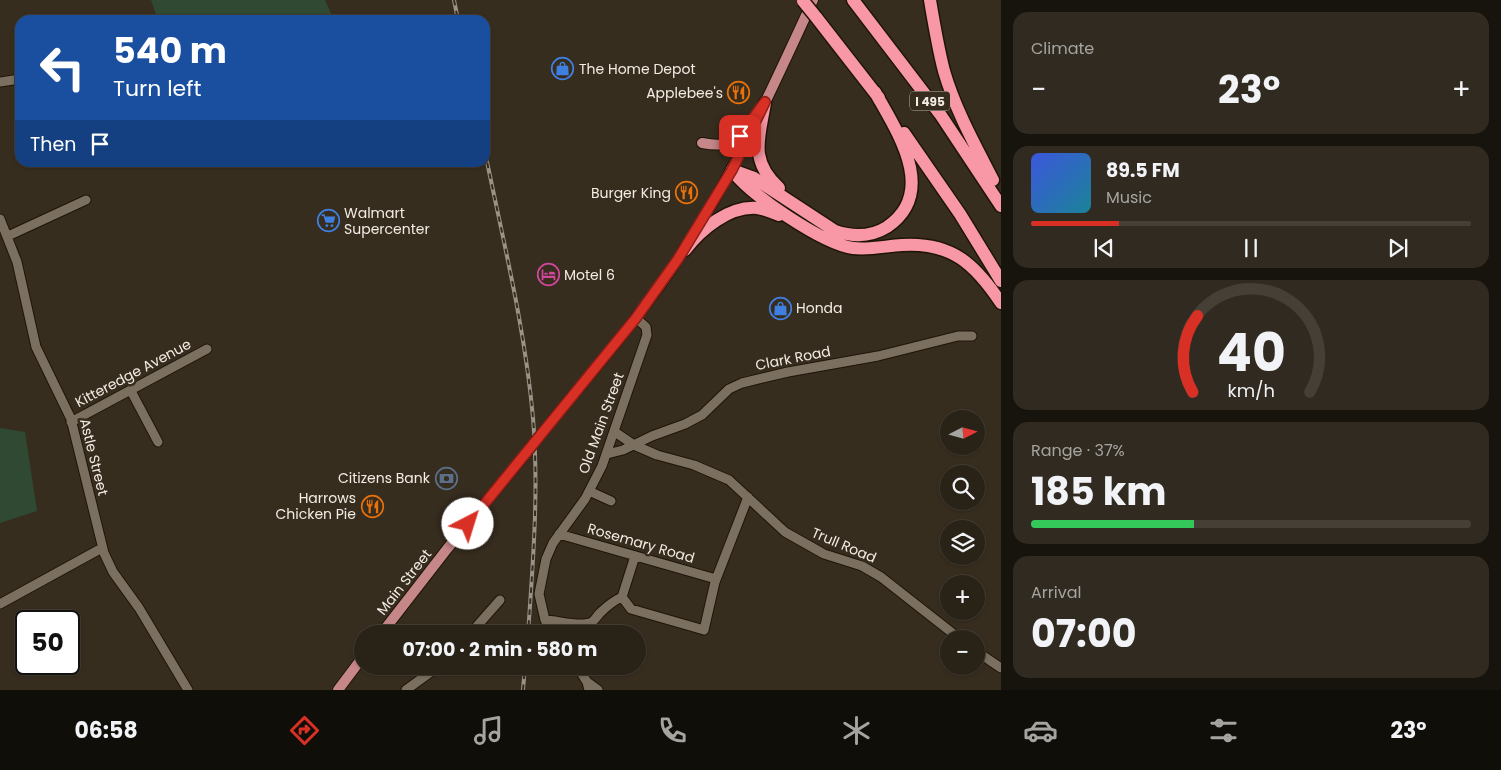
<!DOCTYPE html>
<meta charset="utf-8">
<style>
:root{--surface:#292217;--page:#312a20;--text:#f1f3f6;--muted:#a5a4a1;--line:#453f36;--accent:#d93025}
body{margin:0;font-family:Poppins,sans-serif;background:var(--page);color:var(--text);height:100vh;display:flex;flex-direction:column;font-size:19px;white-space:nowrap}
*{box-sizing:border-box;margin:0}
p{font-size:16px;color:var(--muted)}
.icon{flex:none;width:28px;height:28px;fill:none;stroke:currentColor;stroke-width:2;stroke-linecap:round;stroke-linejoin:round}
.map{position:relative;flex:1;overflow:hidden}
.side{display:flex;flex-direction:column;gap:12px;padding:12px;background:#17130d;width:500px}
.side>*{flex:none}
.top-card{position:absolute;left:15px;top:15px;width:475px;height:152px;border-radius:15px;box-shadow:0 1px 4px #0004,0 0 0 1px var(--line);background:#1a4fa0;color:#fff;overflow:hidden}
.needle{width:32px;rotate:84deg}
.controls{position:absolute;left:940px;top:410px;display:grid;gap:10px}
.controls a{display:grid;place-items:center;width:45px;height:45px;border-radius:50%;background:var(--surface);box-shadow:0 1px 4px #0004,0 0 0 1px var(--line);font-size:25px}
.speed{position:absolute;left:15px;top:610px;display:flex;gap:10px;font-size:25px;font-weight:700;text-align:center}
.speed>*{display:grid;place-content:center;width:65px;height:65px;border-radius:50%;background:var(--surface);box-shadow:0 1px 4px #0004,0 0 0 1px var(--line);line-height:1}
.speed .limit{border:2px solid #111;border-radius:8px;background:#fff;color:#111}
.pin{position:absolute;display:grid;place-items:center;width:42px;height:42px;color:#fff;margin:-21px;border-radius:10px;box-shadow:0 2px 8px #0006}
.me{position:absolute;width:55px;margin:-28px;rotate:40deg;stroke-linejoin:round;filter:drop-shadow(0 0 4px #0008)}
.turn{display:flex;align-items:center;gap:18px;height:105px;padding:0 15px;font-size:22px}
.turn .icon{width:65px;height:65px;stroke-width:2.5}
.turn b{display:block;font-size:35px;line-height:42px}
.then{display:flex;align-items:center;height:48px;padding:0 15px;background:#0003;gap:10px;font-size:19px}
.big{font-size:38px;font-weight:700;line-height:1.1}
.side .widget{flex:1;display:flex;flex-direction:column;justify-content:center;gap:8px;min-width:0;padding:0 18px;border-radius:15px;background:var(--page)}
.side .dial{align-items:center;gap:0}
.dial svg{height:130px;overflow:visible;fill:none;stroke:var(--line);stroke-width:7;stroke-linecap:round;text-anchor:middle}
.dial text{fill:var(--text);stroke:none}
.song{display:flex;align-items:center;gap:15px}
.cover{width:60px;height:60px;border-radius:8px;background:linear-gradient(135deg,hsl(230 70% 55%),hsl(190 70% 35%))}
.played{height:5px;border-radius:2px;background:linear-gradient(90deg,var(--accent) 20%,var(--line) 20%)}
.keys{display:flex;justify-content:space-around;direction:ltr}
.heat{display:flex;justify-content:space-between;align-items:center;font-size:28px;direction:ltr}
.charge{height:8px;border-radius:4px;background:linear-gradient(90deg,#34c759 37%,var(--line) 0)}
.trip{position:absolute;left:354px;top:625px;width:292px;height:50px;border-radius:25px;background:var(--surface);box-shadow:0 1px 4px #0004,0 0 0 1px var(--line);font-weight:700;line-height:50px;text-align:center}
.dock{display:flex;height:80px;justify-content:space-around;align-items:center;background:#100e09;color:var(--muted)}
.dock .icon{width:35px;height:35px}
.dock .active{color:var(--accent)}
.dock b{font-size:22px;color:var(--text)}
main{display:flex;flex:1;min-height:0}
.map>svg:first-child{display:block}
.green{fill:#2f4932}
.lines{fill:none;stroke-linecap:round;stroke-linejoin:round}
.minor-casing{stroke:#1e1508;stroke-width:11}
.major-casing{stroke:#1e1508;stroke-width:12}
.highway-casing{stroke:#1e1508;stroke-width:15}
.minor{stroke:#7b6f60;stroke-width:9}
.major{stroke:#c68789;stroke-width:10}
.highway{stroke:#f897a5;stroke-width:12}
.rail-casing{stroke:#9a9286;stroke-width:4}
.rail{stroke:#372d1f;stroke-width:2;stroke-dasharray:5.5;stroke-linecap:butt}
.major-bridge-casing{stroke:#1e1508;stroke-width:12;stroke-linecap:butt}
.highway-bridge-casing{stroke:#1e1508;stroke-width:15;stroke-linecap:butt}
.major-bridge{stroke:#c68789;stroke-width:10}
.highway-bridge{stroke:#f897a5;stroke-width:12}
.route-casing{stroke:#8d1f18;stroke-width:12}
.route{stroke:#d93025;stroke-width:9}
.labels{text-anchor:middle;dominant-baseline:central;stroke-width:5;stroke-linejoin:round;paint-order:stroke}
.shield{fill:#372d1f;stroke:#bbb3a8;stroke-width:1}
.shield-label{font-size:12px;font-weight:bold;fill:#f3ece3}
.poi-label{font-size:14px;fill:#f3ece3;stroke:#372d1f;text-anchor:start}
.street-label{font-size:14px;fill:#f3ece3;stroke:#372d1f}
</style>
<main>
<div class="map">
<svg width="1001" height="690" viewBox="0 0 1001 690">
<rect width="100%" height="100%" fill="#372d1f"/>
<!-- green -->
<path class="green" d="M151,0h174l9,20h-176z
M1,428l24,4 12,79 -37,12v-94z"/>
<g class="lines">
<defs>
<path id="minor" d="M0,82l20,-3
M0,219l17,43 19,85 35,72 33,134 9,19 26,36 49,82
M8,236l78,-36
M131,391l27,51
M71,422l136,-73
M615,432l19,13 23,10 37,10 35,15 56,52 39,22 38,12 19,11 79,62
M607,454l16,-4 29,-14 33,-12 17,-9 27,-26 13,-6 46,-11 90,-16 80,-20h14
M589,491l22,10
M559,534l157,45
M622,597l9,12 73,21 11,-48 33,-85
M622,597l13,-41
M0,604l102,-56
M545,620c12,0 36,8 47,2 3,-2 5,-6 8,-9 7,-7 13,-12 22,-16
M470,634l30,-34
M552,634l-7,-14 -6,-26 7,-35 7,-16 32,-44 17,-33 45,-131 -1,-8 -10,-9
M976,651l25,17
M577,666l10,16 2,8
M587,682l11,8
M406,690l33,-24"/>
<path id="major" d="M702,143c28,5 33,0 49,-22
M547,427c47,-58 97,-114 137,-177 51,-79 90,-165 129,-250
M381,634l66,-85 72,-87
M338,690l24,-32"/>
<path id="highway" d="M853,0l87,114 61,92
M930,0c4,24 8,48 14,71 11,38 31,74 49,109
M816,17l63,81
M765,103c-6,36 -16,57 14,85
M904,133l56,81 41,67
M732,170l22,8 81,53c18,6 36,6 52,-4 52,-35 9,-97 -12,-135
M732,170c17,24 91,74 121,78 16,2 33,-2 49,-3 50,-3 73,19 99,58
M685,250c16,-21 44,-44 72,-42 8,1 15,4 22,7"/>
</defs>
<!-- minor casing -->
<use href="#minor" class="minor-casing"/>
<!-- major casing -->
<use href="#major" class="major-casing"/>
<!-- highway casing -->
<use href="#highway" class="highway-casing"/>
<!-- minor -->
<use href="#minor" class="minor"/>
<!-- major -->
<use href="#major" class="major"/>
<!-- highway -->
<use href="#highway" class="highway"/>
<defs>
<path id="rail" d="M454,0l4,20
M485,152c18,88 40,176 48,266 6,72 0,144 -5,216
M523,690l2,-24"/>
</defs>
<!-- rail casing -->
<use href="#rail" class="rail-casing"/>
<!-- rail -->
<use href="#rail" class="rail"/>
<defs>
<path id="major-bridge" d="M519,462l28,-35"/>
<path id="highway-bridge" d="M803,1l13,16"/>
</defs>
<!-- major-bridge casing -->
<use href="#major-bridge" class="major-bridge-casing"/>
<!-- highway-bridge casing -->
<use href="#highway-bridge" class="highway-bridge-casing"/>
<!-- major-bridge -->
<use href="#major-bridge" class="major-bridge"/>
<!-- highway-bridge -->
<use href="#highway-bridge" class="highway-bridge"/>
</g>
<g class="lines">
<defs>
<path id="route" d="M468,524l168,-206 42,-59 54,-89 33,-68 -25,34"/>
</defs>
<!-- route casing -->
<use href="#route" class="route-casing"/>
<!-- route -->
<use href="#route" class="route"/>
</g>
<!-- icons -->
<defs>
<symbol id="shop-ring" viewBox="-11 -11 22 22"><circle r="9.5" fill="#372d1f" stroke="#3f7fe0" stroke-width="1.5"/><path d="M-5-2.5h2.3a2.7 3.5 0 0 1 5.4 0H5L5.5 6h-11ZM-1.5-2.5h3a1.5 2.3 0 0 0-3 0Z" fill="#3f7fe0"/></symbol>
<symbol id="restaurant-ring" viewBox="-11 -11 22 22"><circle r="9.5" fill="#372d1f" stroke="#e8710a" stroke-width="1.5"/><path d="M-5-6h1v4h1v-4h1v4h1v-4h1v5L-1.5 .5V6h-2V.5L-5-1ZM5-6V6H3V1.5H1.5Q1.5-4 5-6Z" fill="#e8710a"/></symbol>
<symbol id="supermarket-ring" viewBox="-11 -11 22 22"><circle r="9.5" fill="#372d1f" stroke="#3f7fe0" stroke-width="1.5"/><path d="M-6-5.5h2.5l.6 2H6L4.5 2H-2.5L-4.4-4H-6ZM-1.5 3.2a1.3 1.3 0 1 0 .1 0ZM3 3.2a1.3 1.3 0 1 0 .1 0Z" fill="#3f7fe0"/></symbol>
<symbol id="hotel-ring" viewBox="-11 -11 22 22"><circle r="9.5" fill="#372d1f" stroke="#d1479c" stroke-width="1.5"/><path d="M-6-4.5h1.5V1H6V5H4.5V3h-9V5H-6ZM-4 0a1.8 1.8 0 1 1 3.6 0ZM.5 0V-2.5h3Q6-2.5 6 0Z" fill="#d1479c"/></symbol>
<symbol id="bank-ring" viewBox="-11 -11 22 22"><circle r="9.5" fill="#372d1f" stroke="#5c6f8a" stroke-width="1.5"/><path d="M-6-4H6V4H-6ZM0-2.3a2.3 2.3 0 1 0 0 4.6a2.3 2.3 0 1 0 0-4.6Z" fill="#5c6f8a"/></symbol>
</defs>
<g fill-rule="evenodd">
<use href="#shop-ring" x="550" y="56" width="25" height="25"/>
<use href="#restaurant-ring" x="726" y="80" width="25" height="25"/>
<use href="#restaurant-ring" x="674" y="180" width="25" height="25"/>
<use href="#supermarket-ring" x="316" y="208" width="25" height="25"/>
<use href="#hotel-ring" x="536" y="262" width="25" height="25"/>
<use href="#shop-ring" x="768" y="296" width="25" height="25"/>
<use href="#bank-ring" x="434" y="466" width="25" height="25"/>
<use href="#restaurant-ring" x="360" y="494" width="25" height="25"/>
</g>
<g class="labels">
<!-- shield labels -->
<rect class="shield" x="910" y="91.5" width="40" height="19" rx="4"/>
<g class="shield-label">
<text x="930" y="101">I 495</text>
</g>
<!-- poi labels -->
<g class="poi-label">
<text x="579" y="69">The Home Depot</text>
<text x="723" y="93" text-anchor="end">Applebee's</text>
<text x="671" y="193" text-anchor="end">Burger King</text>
<text x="344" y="213">Walmart<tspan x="344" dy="16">Supercenter</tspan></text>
<text x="564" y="275">Motel 6</text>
<text x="796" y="308">Honda</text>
<text x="430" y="478" text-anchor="end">Citizens Bank</text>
<text x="356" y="498" text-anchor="end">Harrows<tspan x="356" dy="16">Chicken Pie</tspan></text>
</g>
<!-- street labels -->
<g class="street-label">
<text transform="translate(793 358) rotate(-11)">Clark Road</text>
<text transform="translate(133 373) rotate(-28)">Kitteredge Avenue</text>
<text transform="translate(601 423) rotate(-70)">Old Main Street</text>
<text transform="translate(94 457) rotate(76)">Astle Street</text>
<text transform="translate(641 543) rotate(16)">Rosemary Road</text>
<text transform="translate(844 545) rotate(23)">Trull Road</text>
<text transform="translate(404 582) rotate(-52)">Main Street</text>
</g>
</g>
</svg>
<div class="controls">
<a><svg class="needle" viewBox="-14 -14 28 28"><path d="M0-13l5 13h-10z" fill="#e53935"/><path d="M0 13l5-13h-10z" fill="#a5a4a1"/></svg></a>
<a><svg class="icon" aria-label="search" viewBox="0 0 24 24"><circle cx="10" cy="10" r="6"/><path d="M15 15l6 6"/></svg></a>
<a><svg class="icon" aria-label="layers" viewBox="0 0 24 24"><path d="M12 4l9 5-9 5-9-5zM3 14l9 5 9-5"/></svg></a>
<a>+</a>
<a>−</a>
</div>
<div class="speed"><div class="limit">50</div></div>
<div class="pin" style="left:740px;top:136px;background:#d93025"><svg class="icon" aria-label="arrive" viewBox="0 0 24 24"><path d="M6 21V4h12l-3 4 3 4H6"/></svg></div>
<svg class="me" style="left:468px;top:524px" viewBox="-20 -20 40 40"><circle r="19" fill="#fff"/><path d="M0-13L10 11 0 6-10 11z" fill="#d93025"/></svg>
<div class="trip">07:00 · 2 min · 580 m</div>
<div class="top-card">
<div class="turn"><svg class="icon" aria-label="left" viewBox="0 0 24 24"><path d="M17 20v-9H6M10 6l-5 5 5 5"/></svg><div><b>540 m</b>Turn left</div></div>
<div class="then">Then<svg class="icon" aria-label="arrive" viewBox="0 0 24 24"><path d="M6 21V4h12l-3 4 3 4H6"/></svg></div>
</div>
</div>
<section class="side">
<div class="widget"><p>Climate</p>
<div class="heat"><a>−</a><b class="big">23°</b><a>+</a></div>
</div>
<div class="widget">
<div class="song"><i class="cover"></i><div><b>89.5 FM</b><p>Music</p></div></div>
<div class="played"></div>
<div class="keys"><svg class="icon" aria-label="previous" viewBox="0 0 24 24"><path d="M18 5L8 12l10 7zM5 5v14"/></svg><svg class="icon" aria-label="pause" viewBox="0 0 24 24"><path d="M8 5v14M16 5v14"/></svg><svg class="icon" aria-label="next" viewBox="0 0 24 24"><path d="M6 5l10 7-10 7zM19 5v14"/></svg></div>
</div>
<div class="widget dial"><svg viewBox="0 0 100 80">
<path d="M14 69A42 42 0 1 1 86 69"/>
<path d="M14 69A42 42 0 0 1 17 22" stroke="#d93025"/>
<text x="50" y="56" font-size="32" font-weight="700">40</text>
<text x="50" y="72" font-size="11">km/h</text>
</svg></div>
<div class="widget"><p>Range · 37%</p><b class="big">185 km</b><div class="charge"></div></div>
<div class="widget"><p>Arrival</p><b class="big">07:00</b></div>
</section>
</main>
<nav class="dock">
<b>06:58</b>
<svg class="icon active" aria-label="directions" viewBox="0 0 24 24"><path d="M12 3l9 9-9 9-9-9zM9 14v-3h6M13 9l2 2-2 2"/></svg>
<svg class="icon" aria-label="music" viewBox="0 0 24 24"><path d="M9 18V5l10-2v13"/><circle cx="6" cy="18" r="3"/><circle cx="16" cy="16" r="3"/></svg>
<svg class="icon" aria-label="phone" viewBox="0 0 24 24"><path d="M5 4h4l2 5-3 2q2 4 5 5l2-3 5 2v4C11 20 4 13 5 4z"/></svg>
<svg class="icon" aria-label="climate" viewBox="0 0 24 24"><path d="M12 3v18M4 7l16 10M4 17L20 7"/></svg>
<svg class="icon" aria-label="car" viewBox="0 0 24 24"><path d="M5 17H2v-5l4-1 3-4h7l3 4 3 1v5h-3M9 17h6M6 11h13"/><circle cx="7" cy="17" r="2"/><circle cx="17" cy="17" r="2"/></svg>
<svg class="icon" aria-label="filters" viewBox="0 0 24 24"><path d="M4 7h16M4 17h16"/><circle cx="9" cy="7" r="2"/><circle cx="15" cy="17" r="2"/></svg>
<b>23°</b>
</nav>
